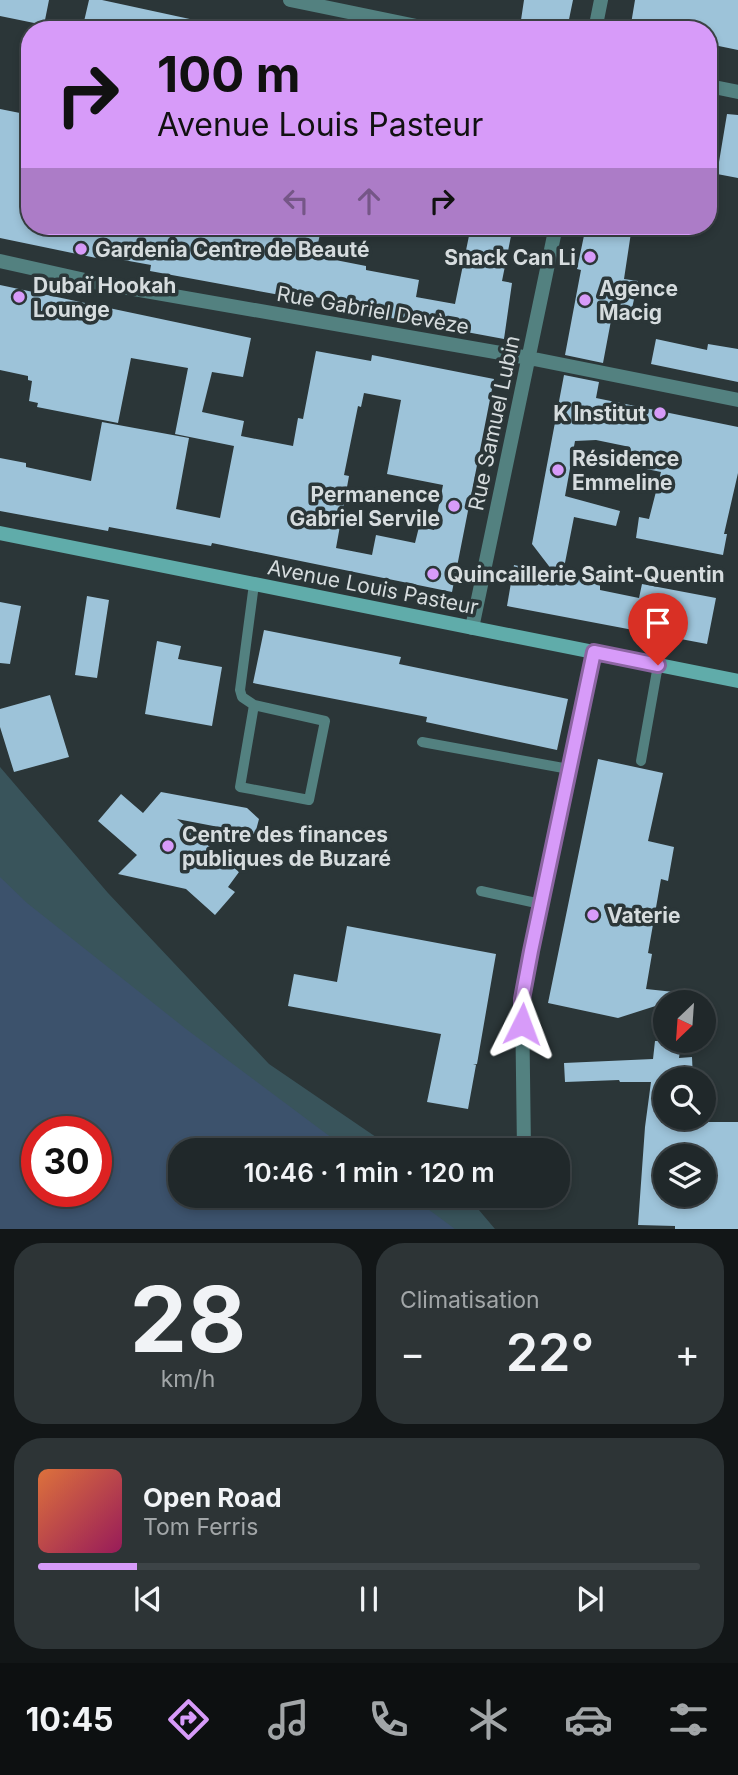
<!DOCTYPE html>
<html lang="fr">
<meta charset="utf-8">
<style>
:root{--surface:#20282a;--page:#2d3436;--text:#f1f3f6;--muted:#a2a6a8;--line:#3d4447;--accent:#d79bf9}
body{margin:0;font-family:Inter,sans-serif;background:var(--page);color:var(--text);height:100vh;display:flex;flex-direction:column;font-size:26px;white-space:nowrap}
*{box-sizing:border-box;margin:0}
p{font-size:23px;color:var(--muted)}
.icon{flex:none;width:38px;height:38px;fill:none;stroke:currentColor;stroke-width:2;stroke-linecap:round;stroke-linejoin:round}
.map{position:relative;height:1229px;overflow:hidden}
.side{display:flex;flex-direction:column;gap:14px;padding:14px;background:#121617;flex:1}
.side>*{flex:none}
.guide{position:absolute;left:21px;top:21px;width:696px;height:214px;border-radius:28px;box-shadow:0 4px 10px #0003,0 0 0 2px var(--line);background:#d79bf9;color:#111;overflow:hidden}
.needle{width:46px;rotate:205deg}
.fabs{position:absolute;left:653px;top:990px;display:grid;gap:14px}
.fabs a{display:grid;place-items:center;width:63px;height:63px;border-radius:50%;background:var(--surface);box-shadow:0 4px 10px #0003,0 0 0 2px var(--line);font-size:35px}
.speed{position:absolute;left:21px;top:1116px;display:flex;gap:14px;font-size:35px;font-weight:700;text-align:center}
.speed>*{display:grid;place-content:center;width:91px;height:91px;border-radius:50%;background:var(--surface);box-shadow:0 4px 10px #0003,0 0 0 2px var(--line);line-height:1}
.speed .limit{border:10px solid #d22;background:#fff;color:#111}
.pin{position:absolute;display:grid;place-items:center;width:60px;height:60px;color:#fff;margin:-72px -30px;border-radius:50% 50% 50% 0;rotate:-45deg;box-shadow:0 0 7px #0007}
.pin .icon{rotate:45deg}
.me{position:absolute;width:77px;margin:-38px;rotate:3deg;stroke-linejoin:round;filter:drop-shadow(0 0 5px #0008)}
.turn{display:flex;align-items:center;gap:24px;height:147px;padding:0 21px;font-size:32px}
.turn .icon{width:91px;height:91px;stroke-width:2.5}
.turn b{display:block;font-size:49px;line-height:60px}
.lanes{display:flex;align-items:center;height:66px;padding:0 21px;background:#0003;justify-content:center;gap:35px;direction:ltr}
.lanes .off{opacity:.35}
.big{font-size:52px;font-weight:600;line-height:1.1}
.side .tile{flex:1;display:flex;flex-direction:column;justify-content:center;gap:10px;min-width:0;padding:0 24px;border-radius:28px;background:var(--page)}
.side .dial{align-items:center;gap:0}
.dial b{font-size:91px;line-height:1}
.song{display:flex;align-items:center;gap:21px}
.cover{width:84px;height:84px;border-radius:10px;background:linear-gradient(135deg,hsl(20 70% 55%),hsl(330 70% 35%))}
.played{height:7px;border-radius:4px;background:linear-gradient(90deg,var(--accent) 15%,var(--line) 15%)}
.keys{display:flex;justify-content:space-around;direction:ltr}
.heat{display:flex;justify-content:space-between;align-items:center;font-size:38px;direction:ltr}
.side .tiles{flex:1;display:grid;gap:14px;grid-template-columns:1fr 1fr}
.tile:last-child{grid-column:span 2}
.trip{position:absolute;left:168px;top:1138px;width:402px;height:70px;border-radius:28px;background:var(--surface);box-shadow:0 4px 10px #0003,0 0 0 2px var(--line);font-weight:600;line-height:70px;text-align:center}
.tabs{display:flex;height:112px;justify-content:space-around;align-items:center;background:#0d1011;color:var(--muted)}
.tabs .icon{width:49px;height:49px}
.tabs .current{color:var(--accent)}
.tabs b{font-size:32px;color:var(--text)}
.map>svg:first-child{display:block}
.green{fill:#39545b}
.water{fill:#3c526c;fill-rule:evenodd}
.building{fill:#9dc3d9;fill-rule:evenodd}
.lines{fill:none;stroke-linecap:round;stroke-linejoin:round}
.lane{stroke:#538180;stroke-width:10}
.street{stroke:#538180;stroke-width:14}
.secondary{stroke:#60acaa;stroke-width:14}
.route-casing{stroke:#8c65a2;stroke-width:18}
.route{stroke:#d79bf9;stroke-width:12}
.poi-dot{fill:#d79bf9;stroke:#2b3638;stroke-width:2.5}
.labels{text-anchor:middle;dominant-baseline:central;stroke-width:7;stroke-linejoin:round;paint-order:stroke}
.poi-label{font-size:21px;font-weight:bold;fill:#d6dcde;stroke:#2b3638;text-anchor:start}
.street-label{font-size:21px;fill:#d6dcde;stroke:#2b3638}
</style>
<div class="map">
<svg width="738" height="1229" viewBox="0 0 738 1229">
<rect width="100%" height="100%" fill="#2b3638"/>
<!-- green -->
<path class="green" d="M0,767l108,126 161,171 126,86h-215l-180,-117z
M182,1195h280l11,8 22,26h-269z"/>
<!-- water -->
<path class="water" d="M0,877l27,26 159,126 162,121h-168v45h229l46,34h-455zM37,1132h59v60h-59z"/>
<!-- building -->
<path class="building" d="M0,0h49l-5,25 -44,-9z
M89,0h13l97,21 -1,9h-116z
M524,0h49l-6,29 -46,-9z
M635,0h103v50l-29,-6v-14h-79z
M0,109l30,6v111h195l52,10 2,-10h21l21,4 -6,26 51,10v4l53,10 -3,17 39,7 16,-78h42l-11,55 10,2 -8,56 -113,-21 -62,-14 1,-4 -49,-10 -1,5 -130,-24 1,-6 -44,-8 -1,3 -106,-22z
M727,114l11,1v63l-21,-4z
M586,226h46l-8,53 14,2 -7,32 -18,-3 -10,53 -38,-8 16,-85 -4,-1z
M0,285l251,53 -8,39 -31,-5 -10,40 42,9 -3,15 52,10 5,-28 5,1 13,-68 55,10 1,-6 122,24 -42,213 -240,-49 -1,3 -102,-19 -1,4 -108,-20v-53l26,5v4l65,14 11,-59 87,16 -13,71 44,9 14,-72 -59,-12 13,-66 -57,-10 -13,65 -81,-16 1,-4 -9,-2 3,-20 -4,-1v-4l-28,-6zM364,393l37,7 -14,74 56,11 -9,45 -15,-3 -4,16 -39,-8 -4,20 -36,-7 13,-72 -5,-1 14,-69 3,1z
M656,339l51,11 1,-6 30,5v33l-87,-18z
M564,375l35,7 -3,16 142,29v46l-14,61h3l-4,21 -87,-17 3,-21 10,2 12,-47 -33,-7 2,-18 -34,-7 -21,1 -10,55 55,15 -4,15 -42,-9 -11,56 37,7v10l39,8 3,-14 74,14 -9,46 -200,-38 7,-41 41,9 -23,-30z
M87,596l22,4 -12,78 -22,-3z
M0,602l21,4 -11,58 -10,-1z
M264,630l137,27 -2,7 169,35 -11,51 -131,-28 1,-5 -174,-34z
M157,641l24,5 -3,13 44,8 -10,59 -67,-12z
M50,695l19,62 -55,15 -14,-45v-18z
M598,759l65,14 -15,68 26,6 -6,34 -7,-2 -13,74 4,1 -6,35 47,5 -75,24 -70,-15z
M161,792l86,16 12,11 -4,15 -78,-15 62,53 -11,15 7,5 -20,23 -29,-26 -68,-15 19,-19 -39,-34 23,-27 22,19z
M347,926l149,28 -19,110 -4,1h3l-8,44 -41,-7 14,-68 -153,-28 6,-32 43,8z
M655,1041h26l-2,17 13,-1 1,23h-28v39h3v3h70v107h-63v-3l-37,-1 7,-98 6,-45h-31l-1,-2 -54,2 -1,-19 89,-4zM665,1157h39v38h-39z"/>
<g class="lines">
<!-- lane -->
<path class="lane" d="M254,584l-14,106 2,7 12,8 71,16 -16,79 -69,-13 14,-82
M422,742l147,27
M641,761l17,-96
M481,891l60,13"/>
<!-- street -->
<path class="street" d="M290,0l146,30
M595,30l6,-30
M709,86l29,6
M0,261l94,21 435,76 209,42
M472,628l84,-402
M524,1150l-2,-151 72,-347
M527,1195v1"/>
<!-- secondary -->
<path class="secondary" d="M0,533l738,148"/>
</g>
<g class="lines">
<defs>
<path id="route" d="M522,1024v-25l9,-48 63,-299 64,13"/>
</defs>
<!-- route casing -->
<use href="#route" class="route-casing"/>
<!-- route -->
<use href="#route" class="route"/>
</g>
<!-- markers -->
<g class="poi-dot">
<circle cx="81" cy="249" r="7"/>
<circle cx="590" cy="257" r="7"/>
<circle cx="19" cy="297" r="7"/>
<circle cx="585" cy="300" r="7"/>
<circle cx="660" cy="413" r="7"/>
<circle cx="558" cy="470" r="7"/>
<circle cx="454" cy="506" r="7"/>
<circle cx="433" cy="574" r="7"/>
<circle cx="168" cy="846" r="7"/>
<circle cx="593" cy="915" r="7"/>
</g>
<g class="labels">
<!-- poi labels -->
<g class="poi-label">
<text x="95" y="249">Gardenia Centre de Beauté</text>
<text x="576" y="257" text-anchor="end">Snack Can Li</text>
<text x="33" y="285">Dubaï Hookah<tspan x="33" dy="24">Lounge</tspan></text>
<text x="599" y="288">Agence<tspan x="599" dy="24">Macig</tspan></text>
<text x="646" y="413" text-anchor="end">K Institut</text>
<text x="572" y="458">Résidence<tspan x="572" dy="24">Emmeline</tspan></text>
<text x="440" y="494" text-anchor="end">Permanence<tspan x="440" dy="24">Gabriel Servile</tspan></text>
<text x="447" y="574">Quincaillerie Saint-Quentin</text>
<text x="182" y="834">Centre des finances<tspan x="182" dy="24">publiques de Buzaré</tspan></text>
<text x="607" y="915">Vaterie</text>
</g>
<!-- street labels -->
<g class="street-label">
<text transform="translate(373 310) rotate(10)">Rue Gabriel Devèze</text>
<text transform="translate(494 423) rotate(-78)">Rue Samuel Lubin</text>
<text transform="translate(373 587) rotate(11)">Avenue Louis Pasteur</text>
</g>
</g>
</svg>
<div class="fabs">
<a><svg class="needle" viewBox="-14 -14 28 28"><path d="M0-13l5 13h-10z" fill="#e53935"/><path d="M0 13l5-13h-10z" fill="#a2a6a8"/></svg></a>
<a><svg class="icon" aria-label="search" viewBox="0 0 24 24"><circle cx="10" cy="10" r="6"/><path d="M15 15l6 6"/></svg></a>
<a><svg class="icon" aria-label="layers" viewBox="0 0 24 24"><path d="M12 4l9 5-9 5-9-5zM3 14l9 5 9-5"/></svg></a>
</div>
<div class="speed"><div class="limit">30</div></div>
<div class="pin" style="left:658px;top:665px;background:#d93025"><svg class="icon" aria-label="arrive" viewBox="0 0 24 24"><path d="M6 21V4h12l-3 4 3 4H6"/></svg></div>
<svg class="me" style="left:522px;top:1024px" viewBox="-20 -20 40 40"><path d="M0-17L14 15 0 8-14 15z" fill="#d79bf9" stroke="#fff" stroke-width="4"/></svg>
<div class="trip">10:46 · 1 min · 120 m</div>
<div class="guide">
<div class="turn"><svg class="icon" aria-label="right" viewBox="0 0 24 24"><path d="M7 20v-9h11M14 6l5 5-5 5"/></svg><div><b>100 m</b>Avenue Louis Pasteur</div></div>
<div class="lanes"><svg class="icon off" aria-label="left" viewBox="0 0 24 24"><path d="M17 20v-9H6M10 6l-5 5 5 5"/></svg><svg class="icon off" aria-label="ahead" viewBox="0 0 24 24"><path d="M12 20V5M6 11l6-6 6 6"/></svg><svg class="icon" aria-label="right" viewBox="0 0 24 24"><path d="M7 20v-9h11M14 6l5 5-5 5"/></svg></div>
</div>
</div>
<section class="side">
<div class="tiles">
<div class="tile dial"><b>28</b><p>km/h</p></div>
<div class="tile"><p>Climatisation</p>
<div class="heat"><a>−</a><b class="big">22°</b><a>+</a></div>
</div>
<div class="tile">
<div class="song"><i class="cover"></i><div><b>Open Road</b><p>Tom Ferris</p></div></div>
<div class="played"></div>
<div class="keys"><svg class="icon" aria-label="previous" viewBox="0 0 24 24"><path d="M18 5L8 12l10 7zM5 5v14"/></svg><svg class="icon" aria-label="pause" viewBox="0 0 24 24"><path d="M8 5v14M16 5v14"/></svg><svg class="icon" aria-label="next" viewBox="0 0 24 24"><path d="M6 5l10 7-10 7zM19 5v14"/></svg></div>
</div>
</div>
</section>
<nav class="tabs">
<b>10:45</b>
<svg class="icon current" aria-label="directions" viewBox="0 0 24 24"><path d="M12 3l9 9-9 9-9-9zM9 14v-3h6M13 9l2 2-2 2"/></svg>
<svg class="icon" aria-label="music" viewBox="0 0 24 24"><path d="M9 18V5l10-2v13"/><circle cx="6" cy="18" r="3"/><circle cx="16" cy="16" r="3"/></svg>
<svg class="icon" aria-label="phone" viewBox="0 0 24 24"><path d="M5 4h4l2 5-3 2q2 4 5 5l2-3 5 2v4C11 20 4 13 5 4z"/></svg>
<svg class="icon" aria-label="climate" viewBox="0 0 24 24"><path d="M12 3v18M4 7l16 10M4 17L20 7"/></svg>
<svg class="icon" aria-label="car" viewBox="0 0 24 24"><path d="M5 17H2v-5l4-1 3-4h7l3 4 3 1v5h-3M9 17h6M6 11h13"/><circle cx="7" cy="17" r="2"/><circle cx="17" cy="17" r="2"/></svg>
<svg class="icon" aria-label="filters" viewBox="0 0 24 24"><path d="M4 7h16M4 17h16"/><circle cx="9" cy="7" r="2"/><circle cx="15" cy="17" r="2"/></svg>
</nav>
